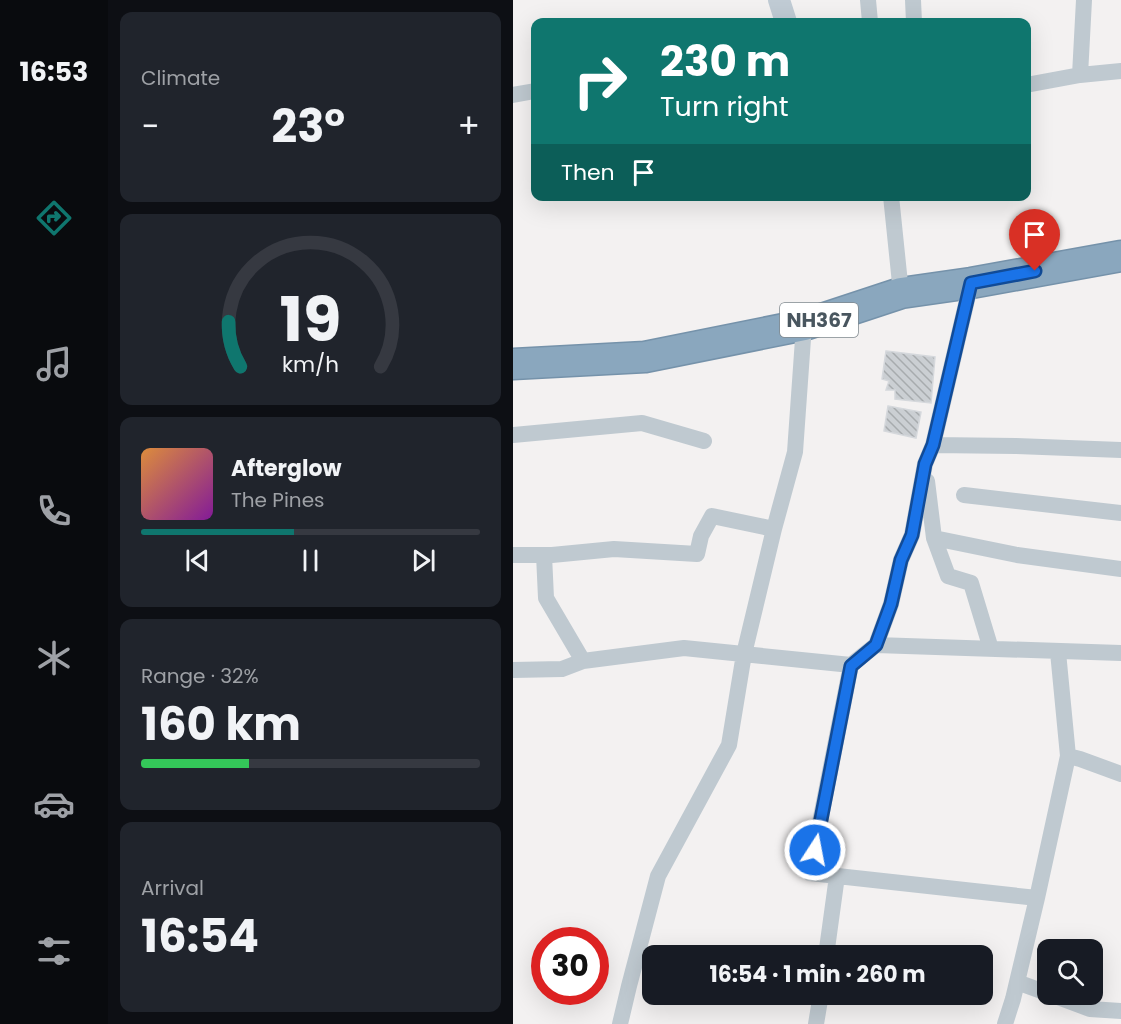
<!DOCTYPE html>
<meta charset="utf-8">
<style>
:root{--surface:#171b24;--page:#20242c;--text:#f1f3f6;--muted:#9ea1a6;--line:#363941;--accent:#0f766e}
body{margin:0;font-family:Poppins,sans-serif;background:var(--page);color:var(--text);height:100vh;display:flex;flex-direction:column;font-size:22px;white-space:nowrap}
*{box-sizing:border-box;margin:0}
p{font-size:20px;color:var(--muted)}
.icon{flex:none;width:33px;height:33px;fill:none;stroke:currentColor;stroke-width:2;stroke-linecap:round;stroke-linejoin:round}
.map{position:relative;flex:1;overflow:hidden}
.side{display:flex;flex-direction:column;gap:12px;padding:12px;background:#0d0f14;width:405px}
.side>*{flex:none}
.hud{position:absolute;left:18px;top:18px;width:500px;height:183px;border-radius:12px;box-shadow:0 6px 24px #0002;background:#0f766e;color:#fff;overflow:hidden}
.controls{position:absolute;left:524px;top:939px;display:grid;gap:12px}
.controls a{display:grid;place-items:center;width:66px;height:66px;border-radius:12px;background:var(--surface);box-shadow:0 6px 24px #0002;font-size:30px}
.speed{position:absolute;left:18px;top:927px;display:flex;gap:12px;font-size:30px;font-weight:700;text-align:center}
.speed>*{display:grid;place-content:center;width:78px;height:78px;border-radius:50%;background:var(--surface);box-shadow:0 6px 24px #0002;line-height:1}
.speed .limit{border:9px solid #d22;background:#fff;color:#111}
.pin{position:absolute;display:grid;place-items:center;width:51px;height:51px;color:#fff;margin:-62px -26px;border-radius:50% 50% 50% 0;rotate:-45deg;box-shadow:0 0 6px #0007}
.pin .icon{rotate:45deg}
.me{position:absolute;width:66px;margin:-33px;rotate:11deg;stroke-linejoin:round;filter:drop-shadow(0 0 4px #0008)}
.turn{display:flex;align-items:center;gap:21px;height:126px;padding:0 30px;font-size:27px}
.turn .icon{width:78px;height:78px;stroke-width:2.5}
.turn b{display:block;font-size:42px;line-height:51px}
.then{display:flex;align-items:center;height:57px;padding:0 30px;background:#0003;gap:12px;font-size:22px}
.big{font-size:45px;font-weight:700;line-height:1.1}
.side .card{flex:1;display:flex;flex-direction:column;justify-content:center;gap:9px;min-width:0;padding:0 21px;border-radius:12px;background:var(--page)}
.side .dial{align-items:center;gap:0}
.dial svg{height:156px;overflow:visible;fill:none;stroke:var(--line);stroke-width:7;stroke-linecap:round;text-anchor:middle}
.dial text{fill:var(--text);stroke:none}
.song{display:flex;align-items:center;gap:18px}
.cover{width:72px;height:72px;border-radius:9px;background:linear-gradient(135deg,hsl(30 70% 55%),hsl(290 70% 35%))}
.played{height:6px;border-radius:3px;background:linear-gradient(90deg,var(--accent) 45%,var(--line) 45%)}
.keys{display:flex;justify-content:space-around;direction:ltr}
.heat{display:flex;justify-content:space-between;align-items:center;font-size:33px;direction:ltr}
.charge{height:9px;border-radius:4px;background:linear-gradient(90deg,#34c759 32%,var(--line) 0)}
.trip{position:absolute;left:129px;top:945px;width:351px;height:60px;border-radius:12px;background:var(--surface);box-shadow:0 6px 24px #0002;font-weight:700;line-height:60px;text-align:center}
main{display:flex;flex:1;min-height:0}
.tabs{display:flex;flex-direction:column;width:108px;justify-content:space-around;align-items:center;background:#090b0e;color:var(--muted)}
.tabs .icon{width:42px;height:42px}
.tabs .active{color:var(--accent)}
.tabs b{font-size:27px;color:var(--text)}
.map>svg:first-child{display:block}
.building{fill:url(#building-back-hatch);stroke:#d5d8dc;stroke-width:1.5}
.lines{fill:none;stroke-linecap:round;stroke-linejoin:round}
.highway-casing{stroke:#7592aa;stroke-width:33}
.street{stroke:#bfc9d0;stroke-width:16}
.secondary{stroke:#c0cbd4;stroke-width:22}
.highway{stroke:#8aa7be;stroke-width:30}
.route-casing{stroke:#114b97;stroke-width:15}
.route{stroke:#1a73e8;stroke-width:10}
.labels{text-anchor:middle;dominant-baseline:central;stroke-width:4.5;stroke-linejoin:round;paint-order:stroke}
.shield{fill:#fff;stroke:#80898f;stroke-width:1.5}
.shield-label{font-size:20px;font-weight:bold;fill:#49565f}
</style>
<main>
<nav class="tabs">
<b>16:53</b>
<svg class="icon active" aria-label="directions" viewBox="0 0 24 24"><path d="M12 3l9 9-9 9-9-9zM9 14v-3h6M13 9l2 2-2 2"/></svg>
<svg class="icon" aria-label="music" viewBox="0 0 24 24"><path d="M9 18V5l10-2v13"/><circle cx="6" cy="18" r="3"/><circle cx="16" cy="16" r="3"/></svg>
<svg class="icon" aria-label="phone" viewBox="0 0 24 24"><path d="M5 4h4l2 5-3 2q2 4 5 5l2-3 5 2v4C11 20 4 13 5 4z"/></svg>
<svg class="icon" aria-label="climate" viewBox="0 0 24 24"><path d="M12 3v18M4 7l16 10M4 17L20 7"/></svg>
<svg class="icon" aria-label="car" viewBox="0 0 24 24"><path d="M5 17H2v-5l4-1 3-4h7l3 4 3 1v5h-3M9 17h6M6 11h13"/><circle cx="7" cy="17" r="2"/><circle cx="17" cy="17" r="2"/></svg>
<svg class="icon" aria-label="filters" viewBox="0 0 24 24"><path d="M4 7h16M4 17h16"/><circle cx="9" cy="7" r="2"/><circle cx="15" cy="17" r="2"/></svg>
</nav>
<section class="side">
<div class="card"><p>Climate</p>
<div class="heat"><a>−</a><b class="big">23°</b><a>+</a></div>
</div>
<div class="card dial"><svg viewBox="0 0 100 80">
<path d="M14 69A42 42 0 1 1 86 69"/>
<path d="M14 69A42 42 0 0 1 8 46" stroke="#0f766e"/>
<text x="50" y="56" font-size="32" font-weight="700">19</text>
<text x="50" y="72" font-size="11">km/h</text>
</svg></div>
<div class="card">
<div class="song"><i class="cover"></i><div><b>Afterglow</b><p>The Pines</p></div></div>
<div class="played"></div>
<div class="keys"><svg class="icon" aria-label="previous" viewBox="0 0 24 24"><path d="M18 5L8 12l10 7zM5 5v14"/></svg><svg class="icon" aria-label="pause" viewBox="0 0 24 24"><path d="M8 5v14M16 5v14"/></svg><svg class="icon" aria-label="next" viewBox="0 0 24 24"><path d="M6 5l10 7-10 7zM19 5v14"/></svg></div>
</div>
<div class="card"><p>Range · 32%</p><b class="big">160 km</b><div class="charge"></div></div>
<div class="card"><p>Arrival</p><b class="big">16:54</b></div>
</section>
<div class="map">
<svg width="608" height="1024" viewBox="0 0 608 1024">
<defs>
<pattern id="building-back-hatch" width="6" height="6" patternUnits="userSpaceOnUse" patternTransform="scale(1.5)"><rect width="6" height="6" fill="#cbcfd3"/><path d="M-1 5l2 2M0 0l6 6M5-1l2 2" fill="none" stroke="#a7abae"/></pattern>
</defs>
<rect width="100%" height="100%" fill="#f3f1f1"/>
<!-- building -->
<path class="building" d="M373,351l49,6 -4,46 -36,-4v-9h-9l3,-9 -7,-2z
M375,406l33,6 -5,26 -32,-7z"/>
<g class="lines">
<defs>
<path id="highway" d="M0,364l132,-7 159,-32 97,-32 70,-10 150,-27"/>
</defs>
<!-- highway casing -->
<use href="#highway" class="highway-casing"/>
<!-- street -->
<path class="street" d="M355,0l2,22
M400,0l1,22
M567,75l4,-75
M513,85l54,-10 41,-4
M0,95l22,-4
M378,196l10,97
M0,435l129,-12 62,18
M420,445l83,1 105,4
M414,481l7,57 14,38 23,7 20,66
M451,495l157,18
M421,538l83,17 104,14
M0,555h39l62,-6 83,5 4,-18 11,-20 62,13
M31,555l2,43 37,63
M363,645l245,8
M338,665l-41,208 227,25
M0,670l49,-1 21,-8 101,-13 167,17 25,-20 15,-41 10,-44 11,-25 13,-71 8,-19 38,-162
M555,756l12,3 41,15
M313,956l11,-80
M504,982l30,11
M537,994l40,15 31,2
M107,1024l9,-38 29,-110 71,-131 15,-91 30,-125 21,-77 9,-127
M303,1024l5,-30
M492,1024l8,-25 24,-101 31,-142 -10,-104"/>
<!-- secondary -->
<path class="secondary" d="M266,0l7,22"/>
<!-- highway -->
<use href="#highway" class="highway"/>
</g>
<g class="lines">
<defs>
<path id="route" d="M302,850l36,-184 25,-21 15,-41 10,-44 11,-25 13,-71 8,-19 38,-162 64,-12"/>
</defs>
<!-- route casing -->
<use href="#route" class="route-casing"/>
<!-- route -->
<use href="#route" class="route"/>
</g>
<g class="labels">
<!-- shield labels -->
<rect class="shield" x="267" y="303" width="78" height="34" rx="4.5"/>
<g class="shield-label">
<text x="306" y="320">NH367</text>
</g>
</g>
</svg>
<div class="controls">
<a><svg class="icon" aria-label="search" viewBox="0 0 24 24"><circle cx="10" cy="10" r="6"/><path d="M15 15l6 6"/></svg></a>
</div>
<div class="speed"><div class="limit">30</div></div>
<div class="pin" style="left:522px;top:271px;background:#d93025"><svg class="icon" aria-label="arrive" viewBox="0 0 24 24"><path d="M6 21V4h12l-3 4 3 4H6"/></svg></div>
<svg class="me" style="left:302px;top:850px" viewBox="-20 -20 40 40"><circle r="17" fill="#1a73e8" stroke="#fff" stroke-width="3"/><path d="M0-11L8 9 0 5-8 9z" fill="#fff"/></svg>
<div class="trip">16:54 · 1 min · 260 m</div>
<div class="hud">
<div class="turn"><svg class="icon" aria-label="right" viewBox="0 0 24 24"><path d="M7 20v-9h11M14 6l5 5-5 5"/></svg><div><b>230 m</b>Turn right</div></div>
<div class="then">Then<svg class="icon" aria-label="arrive" viewBox="0 0 24 24"><path d="M6 21V4h12l-3 4 3 4H6"/></svg></div>
</div>
</div>
</main>
